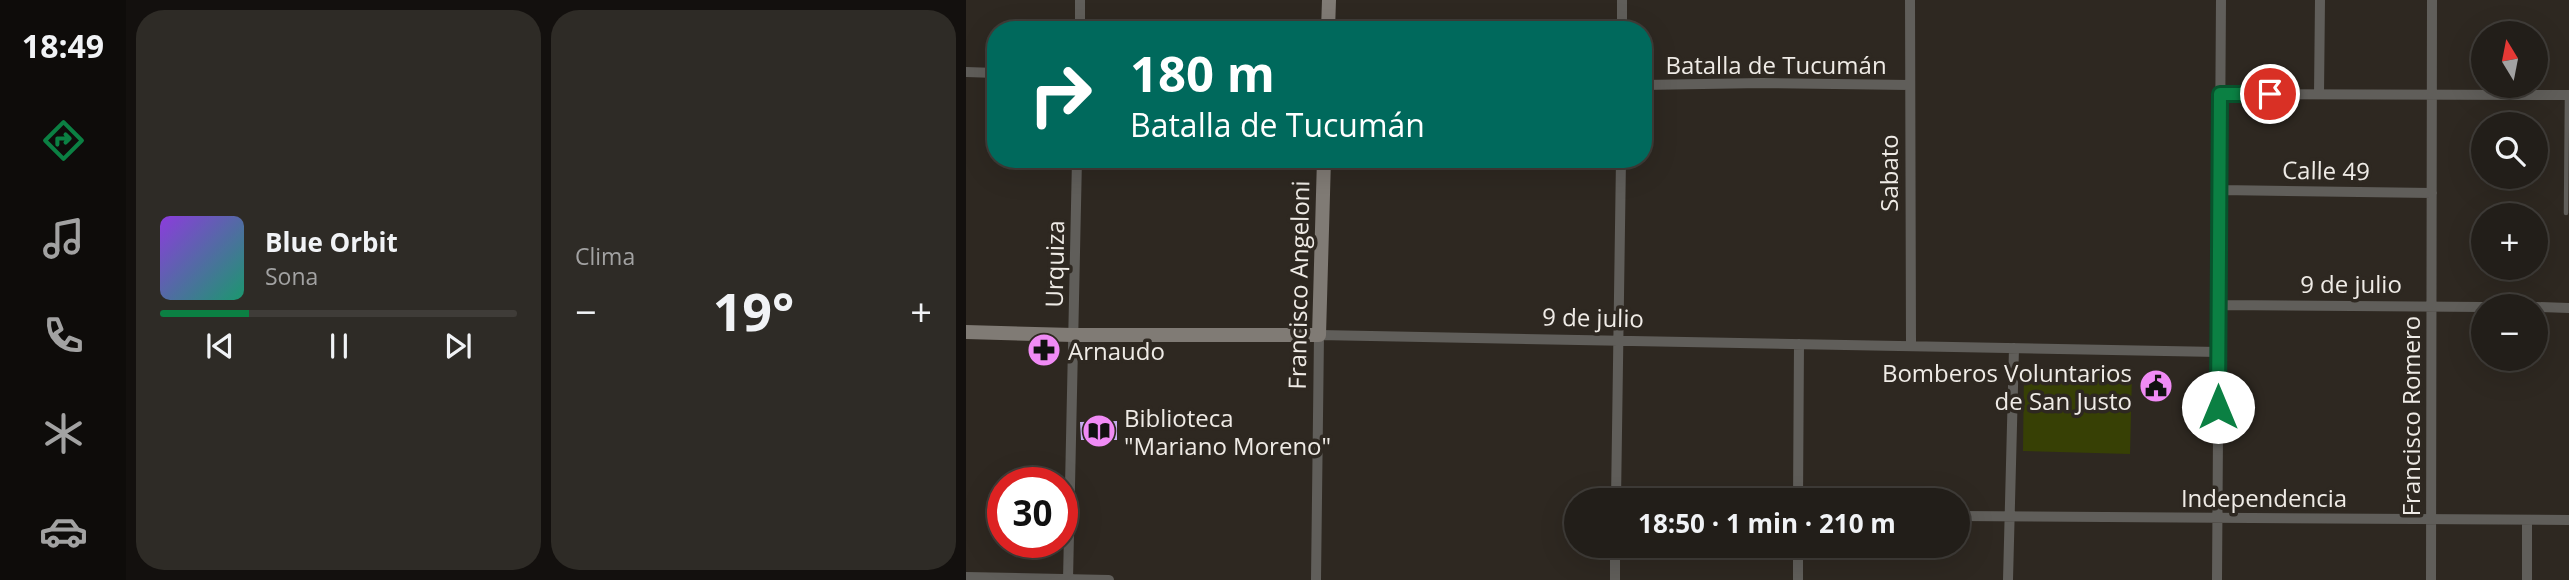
<!DOCTYPE html>
<html lang="es">
<meta charset="utf-8">
<style>
:root{--surface:#221e19;--page:#2e2b26;--text:#f1f3f6;--muted:#a2a2a2;--line:#3f3c38;--accent:#0b8043}
body{margin:0;font-family:"Open Sans",sans-serif;background:var(--page);color:var(--text);height:100vh;display:flex;flex-direction:column;font-size:26px;white-space:nowrap}
*{box-sizing:border-box;margin:0}
p{font-size:23px;color:var(--muted)}
.icon{flex:none;width:38px;height:38px;fill:none;stroke:currentColor;stroke-width:2;stroke-linecap:round;stroke-linejoin:round}
.map{position:relative;flex:1;overflow:hidden}
.drawer{display:flex;flex-direction:column;gap:10px;padding:10px;background:#13100e;width:840px}
.drawer>*{flex:none}
.hud{position:absolute;left:21px;top:21px;width:665px;height:147px;border-radius:28px;box-shadow:0 7px 28px #0002,0 0 0 2px var(--line);background:#00695c;color:#fff;overflow:hidden}
.needle{width:46px;rotate:350deg}
.controls{position:absolute;left:1505px;top:21px;display:grid;gap:14px}
.controls a{display:grid;place-items:center;width:77px;height:77px;border-radius:50%;background:var(--surface);box-shadow:0 7px 28px #0002,0 0 0 2px var(--line);font-size:35px}
.speed{position:absolute;left:21px;top:467px;display:flex;gap:14px;font-size:35px;font-weight:700;text-align:center}
.speed>*{display:grid;place-content:center;width:91px;height:91px;border-radius:50%;background:var(--surface);box-shadow:0 7px 28px #0002,0 0 0 2px var(--line);line-height:1}
.speed .limit{border:10px solid #d22;background:#fff;color:#111}
.pin{position:absolute;display:grid;place-items:center;width:60px;height:60px;color:#fff;margin:-30px;border:4px solid #fff;border-radius:50%;box-shadow:0 2px 7px #0007}
.me{position:absolute;width:77px;margin:-38px;rotate:0deg;stroke-linejoin:round;filter:drop-shadow(0 0 5px #0008)}
.turn{display:flex;align-items:center;gap:24px;height:147px;padding:0 28px;font-size:32px}
.turn .icon{width:91px;height:91px;stroke-width:2.5}
.turn b{display:block;font-size:49px;line-height:60px}
.big{font-size:52px;font-weight:700;line-height:1.1}
.drawer .card{flex:1;display:flex;flex-direction:column;justify-content:center;gap:10px;min-width:0;padding:0 24px;border-radius:28px;background:var(--page)}
.song{display:flex;align-items:center;gap:21px}
.cover{width:84px;height:84px;border-radius:10px;background:linear-gradient(135deg,hsl(270 70% 55%),hsl(160 70% 35%))}
.played{height:7px;border-radius:4px;background:linear-gradient(90deg,var(--accent) 25%,var(--line) 25%)}
.keys{display:flex;justify-content:space-around;direction:ltr}
.heat{display:flex;justify-content:space-between;align-items:center;font-size:38px;direction:ltr}
.drawer .tiles{flex:1;display:grid;gap:10px;grid-template-columns:repeat(2,1fr)}
.trip{position:absolute;left:598px;top:488px;width:406px;height:70px;border-radius:35px;background:var(--surface);box-shadow:0 7px 28px #0002,0 0 0 2px var(--line);font-weight:700;line-height:70px;text-align:center}
main{display:flex;flex:1;min-height:0}
.dock{display:flex;flex-direction:column;width:126px;justify-content:space-around;align-items:center;background:#0e0c0a;color:var(--muted)}
.dock .icon{width:49px;height:49px}
.dock .on{color:var(--accent)}
.dock b{font-size:32px;color:var(--text)}
.map>svg:first-child{display:block}
.green{fill:#374005}
.building{fill:#c7adef}
.lines{fill:none;stroke-linecap:round;stroke-linejoin:round}
.service{stroke:#605e5a;stroke-width:4.5}
.minor{stroke:#605e5a;stroke-width:10}
.secondary{stroke:#807b75;stroke-width:14}
.route-casing{stroke:#07532c;stroke-width:18}
.route{stroke:#0b8043;stroke-width:12}
.labels{text-anchor:middle;dominant-baseline:central;stroke-width:7;stroke-linejoin:round;paint-order:stroke}
.street-label{font-size:24px;fill:#efebe6;stroke:#2e2821}
.poi-label{font-size:24px;fill:#efebe6;stroke:#2e2821;text-anchor:start}
</style>
<main>
<nav class="dock">
<b>18:49</b>
<svg class="icon on" aria-label="directions" viewBox="0 0 24 24"><path d="M12 3l9 9-9 9-9-9zM9 14v-3h6M13 9l2 2-2 2"/></svg>
<svg class="icon" aria-label="music" viewBox="0 0 24 24"><path d="M9 18V5l10-2v13"/><circle cx="6" cy="18" r="3"/><circle cx="16" cy="16" r="3"/></svg>
<svg class="icon" aria-label="phone" viewBox="0 0 24 24"><path d="M5 4h4l2 5-3 2q2 4 5 5l2-3 5 2v4C11 20 4 13 5 4z"/></svg>
<svg class="icon" aria-label="climate" viewBox="0 0 24 24"><path d="M12 3v18M4 7l16 10M4 17L20 7"/></svg>
<svg class="icon" aria-label="car" viewBox="0 0 24 24"><path d="M5 17H2v-5l4-1 3-4h7l3 4 3 1v5h-3M9 17h6M6 11h13"/><circle cx="7" cy="17" r="2"/><circle cx="17" cy="17" r="2"/></svg>
</nav>
<section class="drawer">
<div class="tiles">
<div class="card">
<div class="song"><i class="cover"></i><div><b>Blue Orbit</b><p>Sona</p></div></div>
<div class="played"></div>
<div class="keys"><svg class="icon" aria-label="previous" viewBox="0 0 24 24"><path d="M18 5L8 12l10 7zM5 5v14"/></svg><svg class="icon" aria-label="pause" viewBox="0 0 24 24"><path d="M8 5v14M16 5v14"/></svg><svg class="icon" aria-label="next" viewBox="0 0 24 24"><path d="M6 5l10 7-10 7zM19 5v14"/></svg></div>
</div>
<div class="card"><p>Clima</p>
<div class="heat"><a>−</a><b class="big">19°</b><a>+</a></div>
</div>
</div>
</section>
<div class="map">
<svg width="1603" height="580" viewBox="0 0 1603 580">
<rect width="100%" height="100%" fill="#2e2821"/>
<!-- green -->
<path class="green" d="M1058,370l108,2 -2,82 -107,-3z"/>
<!-- building -->
<path class="building" d="M151,421v19h-36l-1,-18z"/>
<g class="lines">
<!-- service -->
<path class="service" d="M1600,213l1,-117"/>
<!-- minor -->
<path class="minor" d="M944,0l1,346
M114,30v-30
M656,30v-30
M0,72l30,1
M677,85l119,-2 147,2
M1254,94l349,1
M1353,94l1,-94
M1254,190l212,3
M1253,305l264,2
M1570,307l33,1
M650,500l5,-341
M832,500l1,-156
M992,516l611,4
M1561,520v60
M0,577l143,3
M102,580l9,-421
M350,580l3,-245 899,17
M649,580v-34
M832,580v-34
M1042,580l6,-232
M1251,580l4,-580
M1465,580l1,-580"/>
<!-- secondary -->
<path class="secondary" d="M362,30l1,-30
M0,332l107,3h246l5,-176"/>
</g>
<g class="lines">
<defs>
<path id="route" d="M1252,407l2,-313h50"/>
</defs>
<!-- route casing -->
<use href="#route" class="route-casing"/>
<!-- route -->
<use href="#route" class="route"/>
</g>
<!-- icons -->
<defs>
<symbol id="pharmacy-disc" viewBox="-11 -11 22 22"><circle r="9.5" fill="#f08bf5" stroke="#2e2821"/><path d="M-2-6h4v4h4v4h-4v4h-4v-4h-4v-4h4Z" fill="#111"/></symbol>
<symbol id="civic-disc" viewBox="-11 -11 22 22"><circle r="9.5" fill="#f08bf5" stroke="#2e2821"/><path d="M-.6-6.5H3V-4.5H.6V-3L4-1V1h2V6H-6V1h2V-1L-.6-3ZM-1.2 2.5V6h2.4V2.5Z" fill="#111"/></symbol>
<symbol id="library-disc" viewBox="-11 -11 22 22"><circle r="9.5" fill="#f08bf5" stroke="#2e2821"/><path d="M-6-4Q-3-5.5-.7-3.5V5Q-3 3-6 4ZM6-4Q3-5.5 .7-3.5V5Q3 3 6 4Z" fill="#111"/></symbol>
</defs>
<g fill-rule="evenodd">
<use href="#pharmacy-disc" x="59" y="331" width="38" height="38"/>
<use href="#civic-disc" x="1171" y="367" width="38" height="38"/>
<use href="#library-disc" x="114" y="412" width="38" height="38"/>
</g>
<g class="labels">
<!-- street labels -->
<g class="street-label">
<text x="810" y="64">Batalla de Tucumán</text>
<text transform="translate(1360 170) rotate(1)">Calle 49</text>
<text transform="translate(922 173) rotate(-90)">Sabato</text>
<text transform="translate(88 264) rotate(-89)">Urquiza</text>
<text x="1385" y="283">9 de julio</text>
<text transform="translate(332 285) rotate(-89)">Francisco Angeloni</text>
<text transform="translate(627 317) rotate(1)">9 de julio</text>
<text transform="translate(1444 416) rotate(-90)">Francisco Romero</text>
<text x="1298" y="497">Independencia</text>
</g>
<!-- poi labels -->
<g class="poi-label">
<text x="102" y="350">Arnaudo</text>
<text x="1166" y="372" text-anchor="end">Bomberos Voluntarios<tspan x="1166" dy="28">de San Justo</tspan></text>
<text x="158" y="417">Biblioteca<tspan x="158" dy="28">"Mariano Moreno"</tspan></text>
</g>
</g>
</svg>
<div class="controls">
<a><svg class="needle" viewBox="-14 -14 28 28"><path d="M0-13l5 13h-10z" fill="#e53935"/><path d="M0 13l5-13h-10z" fill="#a2a2a2"/></svg></a>
<a><svg class="icon" aria-label="search" viewBox="0 0 24 24"><circle cx="10" cy="10" r="6"/><path d="M15 15l6 6"/></svg></a>
<a>+</a>
<a>−</a>
</div>
<div class="speed"><div class="limit">30</div></div>
<div class="pin" style="left:1304px;top:94px;background:#d93025"><svg class="icon" aria-label="arrive" viewBox="0 0 24 24"><path d="M6 21V4h12l-3 4 3 4H6"/></svg></div>
<svg class="me" style="left:1252px;top:407px" viewBox="-20 -20 40 40"><circle r="19" fill="#fff"/><path d="M0-13L10 11 0 6-10 11z" fill="#0b8043"/></svg>
<div class="trip">18:50 · 1 min · 210 m</div>
<div class="hud">
<div class="turn"><svg class="icon" aria-label="right" viewBox="0 0 24 24"><path d="M7 20v-9h11M14 6l5 5-5 5"/></svg><div><b>180 m</b>Batalla de Tucumán</div></div>
</div>
</div>
</main>
